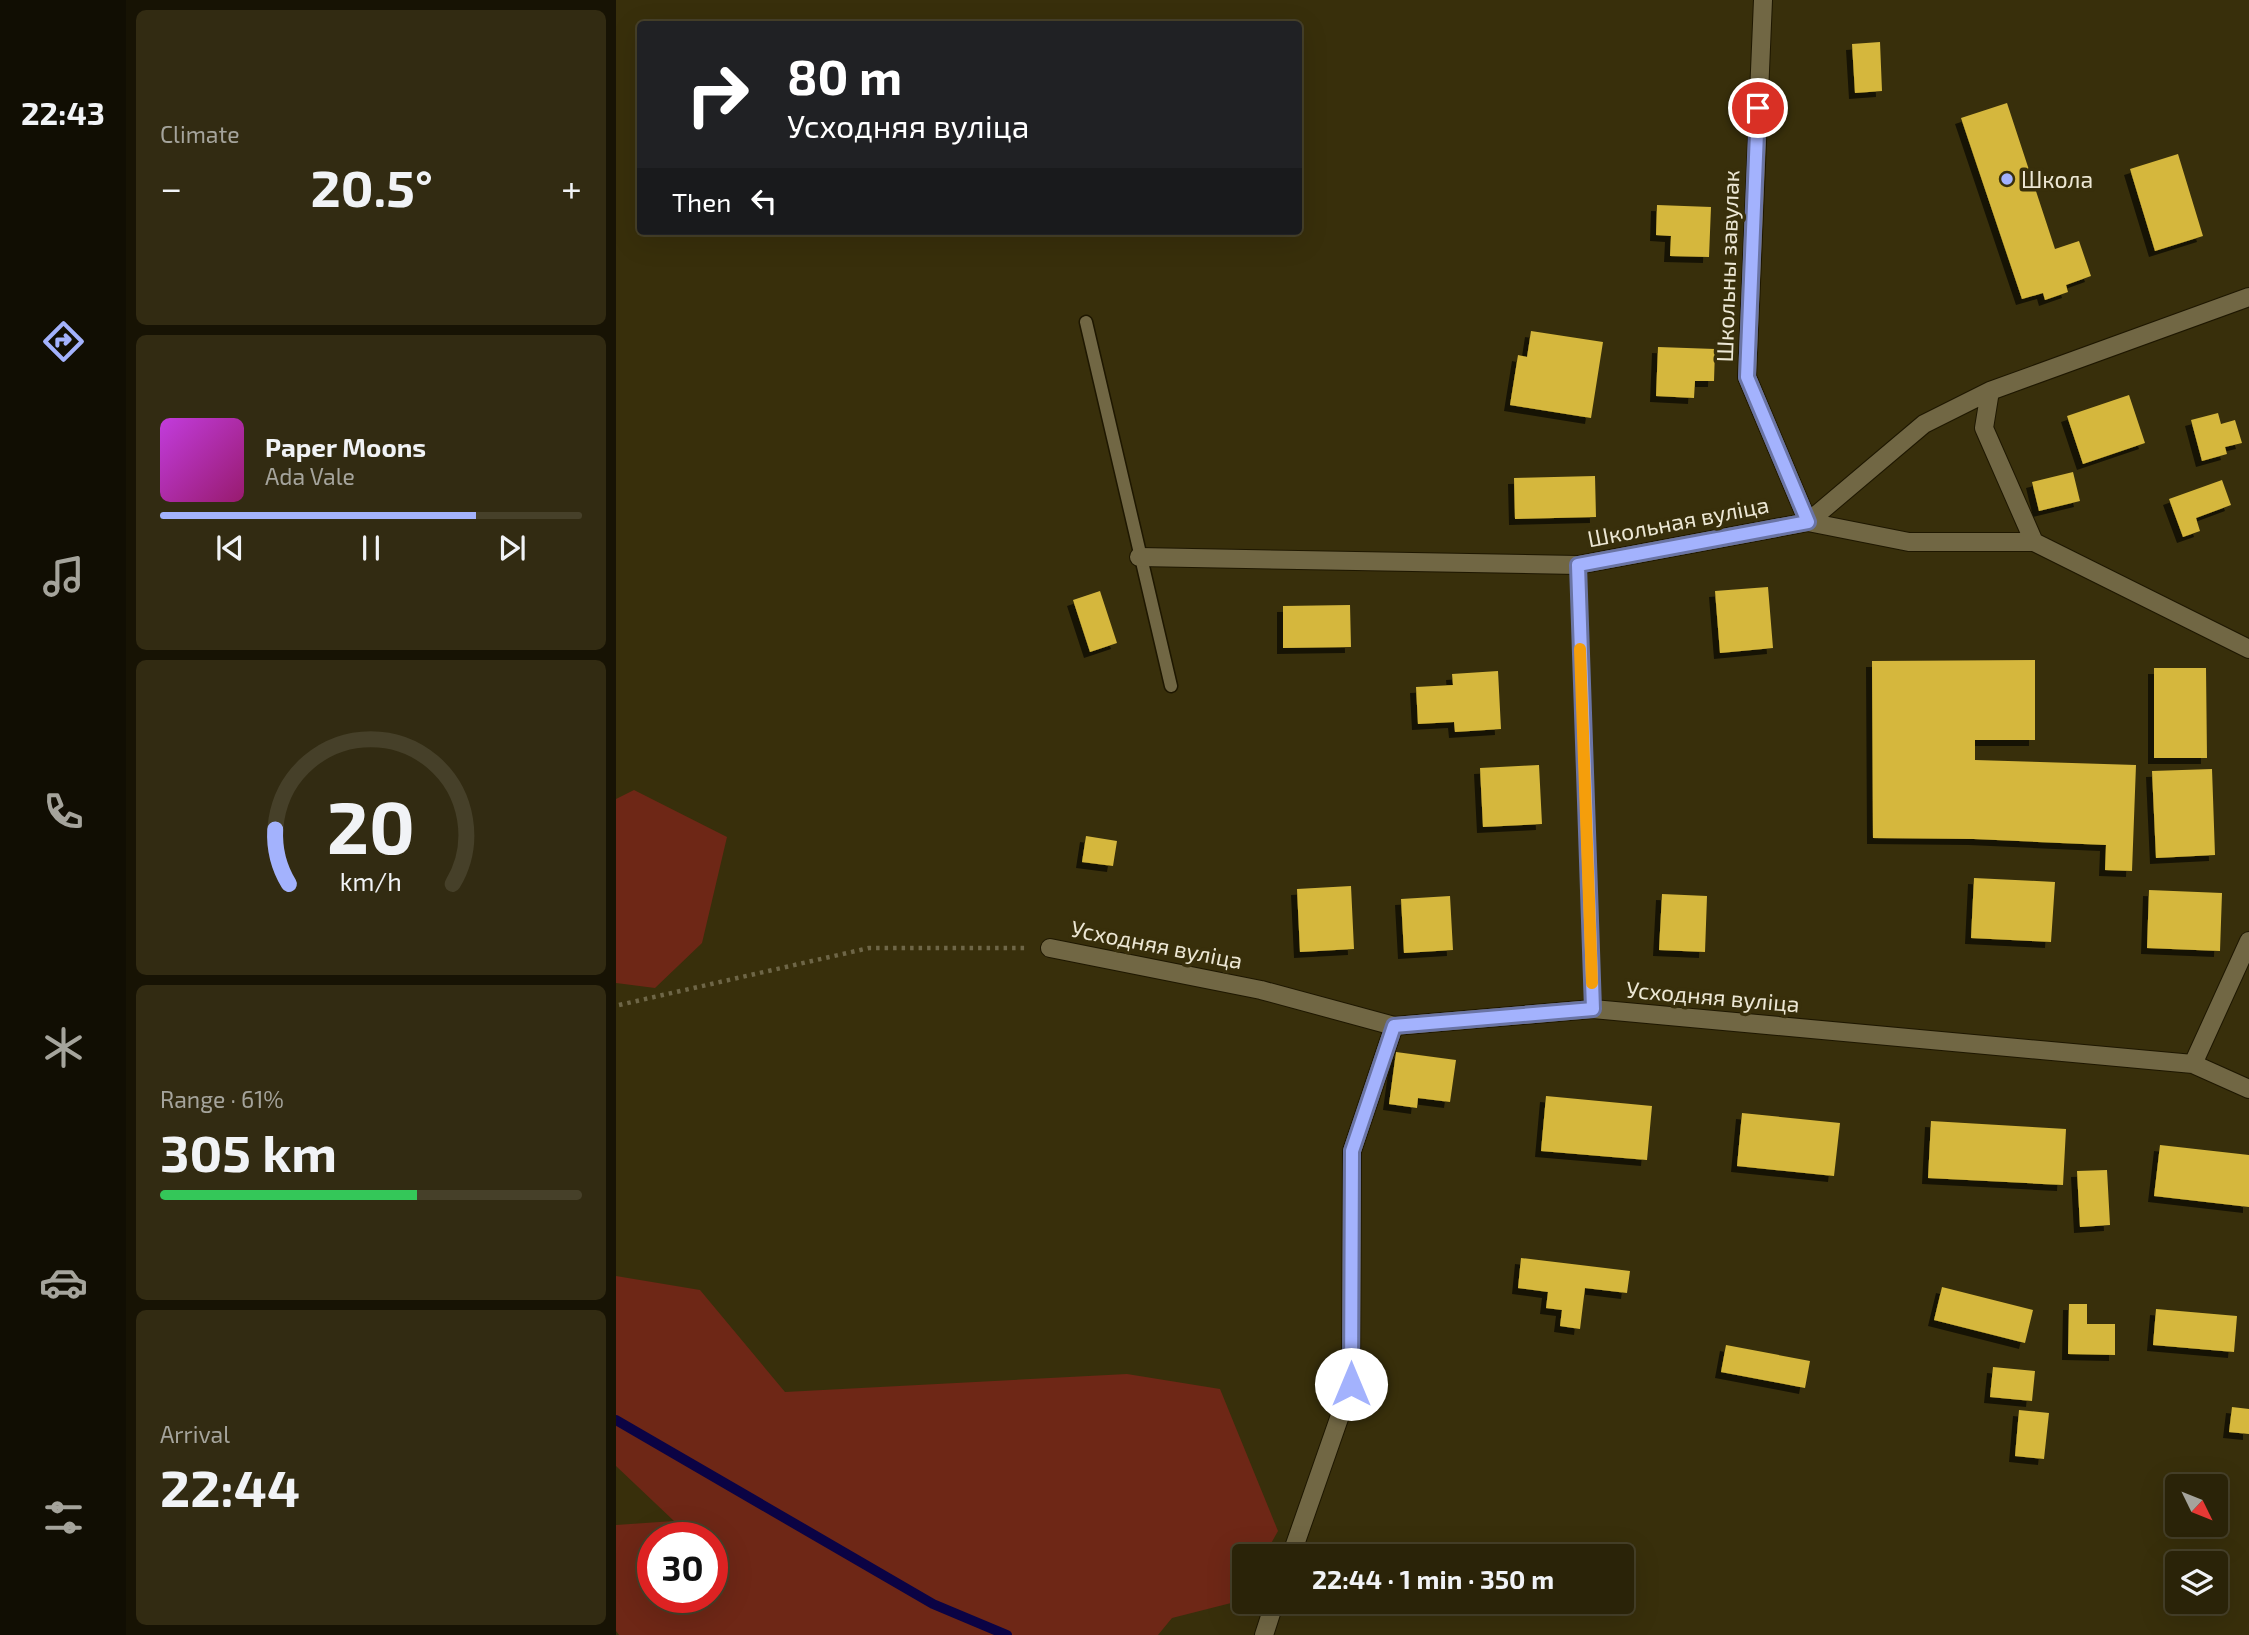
<!DOCTYPE html>
<meta charset="utf-8">
<style>
:root{--surface:#2a2308;--page:#322b12;--text:#f1f3f6;--muted:#a5a49c;--line:#464029;--accent:#a3b2fd}
body{margin:0;font-family:"Exo 2",sans-serif;background:var(--page);color:var(--text);height:100vh;display:flex;flex-direction:column;font-size:26px;white-space:nowrap}
*{box-sizing:border-box;margin:0}
p{font-size:23px;color:var(--muted)}
.icon{flex:none;width:38px;height:38px;fill:none;stroke:currentColor;stroke-width:2;stroke-linecap:round;stroke-linejoin:round}
.map{position:relative;flex:1;overflow:hidden}
.details{display:flex;flex-direction:column;gap:10px;padding:10px;background:#171304;width:490px}
.details>*{flex:none}
.top-card{position:absolute;left:21px;top:21px;width:665px;height:214px;border-radius:7px;box-shadow:0 7px 28px #0002,0 0 0 2px var(--line);background:#202124;color:#fff;overflow:hidden}
.needle{width:46px;rotate:133deg}
.buttons{position:absolute;left:1549px;top:1474px;display:grid;gap:14px}
.buttons a{display:grid;place-items:center;width:63px;height:63px;border-radius:7px;background:var(--surface);box-shadow:0 7px 28px #0002,0 0 0 2px var(--line);font-size:35px}
.speed{position:absolute;left:21px;top:1522px;display:flex;gap:14px;font-size:35px;font-weight:700;text-align:center}
.speed>*{display:grid;place-content:center;width:91px;height:91px;border-radius:50%;background:var(--surface);box-shadow:0 7px 28px #0002,0 0 0 2px var(--line);line-height:1}
.speed .limit{border:10px solid #d22;background:#fff;color:#111}
.pin{position:absolute;display:grid;place-items:center;width:60px;height:60px;color:#fff;margin:-30px;border:4px solid #fff;border-radius:50%;box-shadow:0 2px 7px #0007}
.me{position:absolute;width:77px;margin:-38px;rotate:0deg;stroke-linejoin:round;filter:drop-shadow(0 0 5px #0008)}
.turn{display:flex;align-items:center;gap:24px;height:147px;padding:0 35px;font-size:32px}
.turn .icon{width:91px;height:91px;stroke-width:2.5}
.turn b{display:block;font-size:49px;line-height:60px}
.then{display:flex;align-items:center;height:66px;padding:0 35px;background:#0003;gap:14px;font-size:26px}
.big{font-size:52px;font-weight:700;line-height:1.1}
.details .tile{flex:1;display:flex;flex-direction:column;justify-content:center;gap:10px;min-width:0;padding:0 24px;border-radius:10px;background:var(--page)}
.details .dial{align-items:center;gap:0}
.dial svg{height:182px;overflow:visible;fill:none;stroke:var(--line);stroke-width:7;stroke-linecap:round;text-anchor:middle}
.dial text{fill:var(--text);stroke:none}
.song{display:flex;align-items:center;gap:21px}
.cover{width:84px;height:84px;border-radius:10px;background:linear-gradient(135deg,hsl(290 70% 55%),hsl(320 70% 35%))}
.played{height:7px;border-radius:4px;background:linear-gradient(90deg,var(--accent) 75%,var(--line) 75%)}
.keys{display:flex;justify-content:space-around;direction:ltr}
.heat{display:flex;justify-content:space-between;align-items:center;font-size:38px;direction:ltr}
.charge{height:10px;border-radius:5px;background:linear-gradient(90deg,#34c759 61%,var(--line) 0)}
.trip{position:absolute;left:616px;top:1544px;width:402px;height:70px;border-radius:7px;background:var(--surface);box-shadow:0 7px 28px #0002,0 0 0 2px var(--line);font-weight:700;line-height:70px;text-align:center}
main{display:flex;flex:1;min-height:0}
.menu{display:flex;flex-direction:column;width:126px;justify-content:space-around;align-items:center;background:#110e03;color:var(--muted)}
.menu .icon{width:49px;height:49px}
.menu .on{color:var(--accent)}
.menu b{font-size:32px;color:var(--text)}
.map>svg:first-child{display:block}
.green{fill:#6e2716;fill-rule:evenodd}
.lines{fill:none;stroke-linecap:round;stroke-linejoin:round}
.stream{stroke:#0b0344;stroke-width:10}
.building{fill:#d5b73d;filter:url(#shadow)}
.service-casing{stroke:#1e1700;stroke-width:15}
.minor-casing{stroke:#1e1700;stroke-width:20}
.path{stroke:#6e6647;stroke-width:4.5;stroke-dasharray:3.5 5;stroke-linecap:butt}
.service{stroke:#716744;stroke-width:12}
.minor{stroke:#716744;stroke-width:18}
.route-casing{stroke:#6a74a4;stroke-width:18}
.route{stroke:#a3b2fd;stroke-width:12}
.slow{stroke:#f59e0b;stroke-width:12}
.poi-dot{fill:#a3b2fd;stroke:#382f0b;stroke-width:2.5}
.labels{text-anchor:middle;dominant-baseline:central;stroke-width:7;stroke-linejoin:round;paint-order:stroke}
.poi-label{font-size:23px;fill:#ece7d4;stroke:#382f0b;text-anchor:start}
.street-label{font-size:23px;fill:#ece7d4;stroke:#382f0b}
</style>
<main>
<nav class="menu">
<b>22:43</b>
<svg class="icon on" aria-label="directions" viewBox="0 0 24 24"><path d="M12 3l9 9-9 9-9-9zM9 14v-3h6M13 9l2 2-2 2"/></svg>
<svg class="icon" aria-label="music" viewBox="0 0 24 24"><path d="M9 18V5l10-2v13"/><circle cx="6" cy="18" r="3"/><circle cx="16" cy="16" r="3"/></svg>
<svg class="icon" aria-label="phone" viewBox="0 0 24 24"><path d="M5 4h4l2 5-3 2q2 4 5 5l2-3 5 2v4C11 20 4 13 5 4z"/></svg>
<svg class="icon" aria-label="climate" viewBox="0 0 24 24"><path d="M12 3v18M4 7l16 10M4 17L20 7"/></svg>
<svg class="icon" aria-label="car" viewBox="0 0 24 24"><path d="M5 17H2v-5l4-1 3-4h7l3 4 3 1v5h-3M9 17h6M6 11h13"/><circle cx="7" cy="17" r="2"/><circle cx="17" cy="17" r="2"/></svg>
<svg class="icon" aria-label="filters" viewBox="0 0 24 24"><path d="M4 7h16M4 17h16"/><circle cx="9" cy="7" r="2"/><circle cx="15" cy="17" r="2"/></svg>
</nav>
<section class="details">
<div class="tile"><p>Climate</p>
<div class="heat"><a>−</a><b class="big">20.5°</b><a>+</a></div>
</div>
<div class="tile">
<div class="song"><i class="cover"></i><div><b>Paper Moons</b><p>Ada Vale</p></div></div>
<div class="played"></div>
<div class="keys"><svg class="icon" aria-label="previous" viewBox="0 0 24 24"><path d="M18 5L8 12l10 7zM5 5v14"/></svg><svg class="icon" aria-label="pause" viewBox="0 0 24 24"><path d="M8 5v14M16 5v14"/></svg><svg class="icon" aria-label="next" viewBox="0 0 24 24"><path d="M6 5l10 7-10 7zM19 5v14"/></svg></div>
</div>
<div class="tile dial"><svg viewBox="0 0 100 80">
<path d="M14 69A42 42 0 1 1 86 69"/>
<path d="M14 69A42 42 0 0 1 8 45" stroke="#a3b2fd"/>
<text x="50" y="56" font-size="32" font-weight="700">20</text>
<text x="50" y="72" font-size="11">km/h</text>
</svg></div>
<div class="tile"><p>Range · 61%</p><b class="big">305 km</b><div class="charge"></div></div>
<div class="tile"><p>Arrival</p><b class="big">22:44</b></div>
</section>
<div class="map">
<svg width="1633" height="1635" viewBox="0 0 1633 1635">
<defs>
<filter id="shadow"><feDropShadow dx="-6" dy="6" stdDeviation="0" flood-color="#0009"/></filter>
</defs>
<rect width="100%" height="100%" fill="#382f0b"/>
<!-- green -->
<path class="green" d="M18,790l93,47 -25,106 -47,45 -39,-5v-184z
M0,1276l84,14 85,102 342,-18 93,15 58,142 -14,25h-20v35l-5,10 -67,17 -14,17h-539l-3,-4v-106l58,-4 -58,-55zM37,1538h59v60h-59z"/>
<g class="lines">
<!-- stream -->
<path class="stream" d="M0,1420l317,184 74,31"/>
</g>
<!-- building -->
<path class="building" d="M1264,42l2,49 -27,2 -3,-49z
M1391,103l48,146 24,-8 12,35 -25,9 2,7 -23,8 -2,-7 -21,6 -61,-181z
M1562,154l25,82 -48,15 -25,-82z
M1041,205l54,2 -2,50 -39,-1 1,-20 -15,-1z
M915,331l72,11 -12,76 -81,-13 8,-50 9,2z
M1042,347l57,2 -1,32h-19l-1,17 -38,-2z
M1513,395l16,48 -62,21 -16,-48z
M1602,413l3,11 14,-4 7,23 -17,4 2,7 -25,7 -11,-41z
M1457,472l7,29 -41,10 -7,-29z
M979,476l1,41 -81,2 -1,-41z
M1606,480l9,25 -35,13 4,13 -17,6 -14,-38z
M1152,587l5,61 -53,5 -5,-62z
M484,591l17,52 -27,9 -17,-52z
M734,605l1,42 -68,1v-42z
M1419,660v80h-60v20l161,5 -4,106 -27,-1 1,-25 -132,-6 -101,-1 -1,-177z
M1538,668h52l1,90h-53z
M882,671l3,58 -46,3 -1,-10 -36,2 -2,-37 37,-2 -1,-11z
M923,765l3,59 -59,3 -3,-59z
M1596,769l3,86 -59,3 -4,-87z
M470,836l31,5 -4,25 -31,-4z
M1358,878l81,4 -4,60 -80,-4z
M735,886l3,63 -54,3 -3,-63z
M1533,890l73,3 -2,58 -73,-3z
M1046,894l45,2 -2,56 -46,-2z
M834,896l3,54 -49,3 -3,-54z
M780,1052l60,8 -6,42 -32,-4 -1,10 -28,-4z
M930,1096l106,10 -5,54 -106,-9z
M1126,1113l98,10 -6,53 -97,-10z
M1315,1121l135,8 -3,56 -135,-7z
M1544,1145l89,10v52l-95,-11z
M1491,1170l3,55 -30,2 -3,-56z
M905,1258l109,13 -3,22 -42,-5 -5,41 -20,-3 2,-16 -16,-2 2,-16 -30,-4z
M1326,1287l91,23 -8,33 -91,-23z
M1453,1304h18v20h28v31l-47,-1z
M1540,1309l81,7 -3,36 -81,-7z
M1110,1345l84,16 -5,27 -84,-16z
M1377,1367l42,4 -3,30 -42,-4z
M1616,1407l17,2v25l-20,-2z
M1403,1410l30,3 -5,46 -29,-3z"/>
<g class="lines">
<defs>
<path id="service" d="M470,322l85,364
M962,565l15,444"/>
<path id="minor" d="M1147,0l-16,377 61,145
M1374,391l-6,37 50,114
M1192,522l101,20h125l215,107
M523,557l439,8 230,-43 116,-98 66,-33 259,-94
M434,948l211,42 133,36 199,-17 600,55 56,25
M1577,1064l56,-123
M675,1556l60,-172 1,-233 42,-125
M648,1635l11,-34"/>
</defs>
<!-- service casing -->
<use href="#service" class="service-casing"/>
<!-- minor casing -->
<use href="#minor" class="minor-casing"/>
<!-- path -->
<path class="path" d="M3,1005l250,-57h156"/>
<!-- service -->
<use href="#service" class="service"/>
<!-- minor -->
<use href="#minor" class="minor"/>
</g>
<g class="lines">
<defs>
<path id="route" d="M735,1384l1,-233 42,-125 199,-17 -15,-444 230,-43 -61,-145 11,-269"/>
</defs>
<!-- route casing -->
<use href="#route" class="route-casing"/>
<!-- route -->
<use href="#route" class="route"/>
<!-- slow -->
<path class="slow" d="M964,649l12,334"/>
</g>
<!-- markers -->
<circle class="poi-dot" cx="1391" cy="179" r="7"/>
<g class="labels">
<!-- poi labels -->
<g class="poi-label">
<text x="1405" y="179">Школа</text>
</g>
<!-- street labels -->
<g class="street-label">
<text transform="translate(1111 266) rotate(-88)">Школьны завулак</text>
<text transform="translate(1062 521) rotate(-11)">Школьная вуліца</text>
<text transform="translate(541 944) rotate(11)">Усходняя вуліца</text>
<text transform="translate(1097 996) rotate(5)">Усходняя вуліца</text>
</g>
</g>
</svg>
<div class="buttons">
<a><svg class="needle" viewBox="-14 -14 28 28"><path d="M0-13l5 13h-10z" fill="#e53935"/><path d="M0 13l5-13h-10z" fill="#a5a49c"/></svg></a>
<a><svg class="icon" aria-label="layers" viewBox="0 0 24 24"><path d="M12 4l9 5-9 5-9-5zM3 14l9 5 9-5"/></svg></a>
</div>
<div class="speed"><div class="limit">30</div></div>
<div class="pin" style="left:1142px;top:108px;background:#d93025"><svg class="icon" aria-label="arrive" viewBox="0 0 24 24"><path d="M6 21V4h12l-3 4 3 4H6"/></svg></div>
<svg class="me" style="left:735px;top:1384px" viewBox="-20 -20 40 40"><circle r="19" fill="#fff"/><path d="M0-13L10 11 0 6-10 11z" fill="#a3b2fd"/></svg>
<div class="trip">22:44 · 1 min · 350 m</div>
<div class="top-card">
<div class="turn"><svg class="icon" aria-label="right" viewBox="0 0 24 24"><path d="M7 20v-9h11M14 6l5 5-5 5"/></svg><div><b>80 m</b>Усходняя вуліца</div></div>
<div class="then">Then<svg class="icon" aria-label="left" viewBox="0 0 24 24"><path d="M17 20v-9H6M10 6l-5 5 5 5"/></svg></div>
</div>
</div>
</main>
